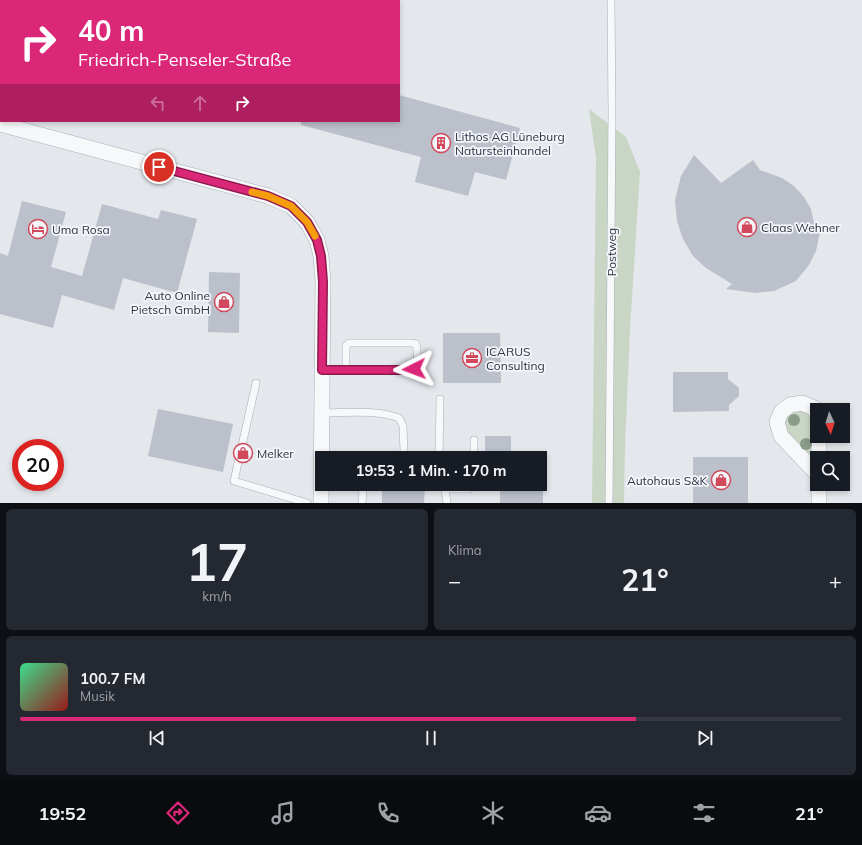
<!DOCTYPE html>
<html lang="de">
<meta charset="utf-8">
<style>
:root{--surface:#171b24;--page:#242831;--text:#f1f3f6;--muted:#9ea1a6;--line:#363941;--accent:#db2777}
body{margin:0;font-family:Mulish,sans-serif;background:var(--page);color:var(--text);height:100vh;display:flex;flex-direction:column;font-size:15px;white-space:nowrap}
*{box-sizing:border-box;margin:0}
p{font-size:13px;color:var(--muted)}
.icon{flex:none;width:22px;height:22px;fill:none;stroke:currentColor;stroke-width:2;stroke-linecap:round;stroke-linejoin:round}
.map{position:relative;height:503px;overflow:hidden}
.panel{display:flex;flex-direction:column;gap:6px;padding:6px;background:#0d0f14;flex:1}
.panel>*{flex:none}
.hud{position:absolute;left:0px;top:0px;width:400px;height:122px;box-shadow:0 2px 6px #0003;background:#db2777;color:#fff;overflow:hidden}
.needle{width:26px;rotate:176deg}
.buttons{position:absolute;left:810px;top:403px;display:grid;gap:8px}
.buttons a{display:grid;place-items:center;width:40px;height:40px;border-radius:0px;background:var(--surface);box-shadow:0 2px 6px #0003;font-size:20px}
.speed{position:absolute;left:12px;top:439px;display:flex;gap:8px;font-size:20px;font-weight:700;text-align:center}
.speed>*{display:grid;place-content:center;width:52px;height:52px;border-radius:50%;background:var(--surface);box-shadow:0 2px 6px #0003;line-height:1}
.speed .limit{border:6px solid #d22;background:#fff;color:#111}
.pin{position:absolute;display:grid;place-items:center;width:34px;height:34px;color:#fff;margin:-17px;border:2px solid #fff;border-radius:50%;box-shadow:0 1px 4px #0007}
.me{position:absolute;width:44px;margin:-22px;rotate:267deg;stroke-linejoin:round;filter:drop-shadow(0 0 3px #0008)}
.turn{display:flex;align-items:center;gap:14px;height:84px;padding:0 12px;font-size:18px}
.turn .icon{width:52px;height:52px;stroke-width:2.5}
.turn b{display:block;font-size:28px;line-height:34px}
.lanes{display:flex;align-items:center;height:38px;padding:0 12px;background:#0003;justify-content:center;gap:20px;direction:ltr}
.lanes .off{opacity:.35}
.big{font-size:30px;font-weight:700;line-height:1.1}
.panel .card{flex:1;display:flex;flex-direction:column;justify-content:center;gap:6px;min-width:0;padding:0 14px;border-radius:6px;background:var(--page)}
.panel .dial{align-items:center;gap:0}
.dial b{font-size:52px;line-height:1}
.song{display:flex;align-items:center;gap:12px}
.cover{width:48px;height:48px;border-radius:6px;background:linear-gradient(135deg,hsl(150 70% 55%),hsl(0 70% 35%))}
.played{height:4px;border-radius:2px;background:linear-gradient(90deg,var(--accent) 75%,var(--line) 75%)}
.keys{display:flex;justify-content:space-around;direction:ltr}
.heat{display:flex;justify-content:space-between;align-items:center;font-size:22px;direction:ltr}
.panel .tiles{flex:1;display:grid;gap:6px;grid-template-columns:1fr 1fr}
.card:last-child{grid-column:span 2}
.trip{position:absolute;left:315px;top:451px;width:232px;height:40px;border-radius:0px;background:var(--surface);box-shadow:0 2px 6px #0003;font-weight:700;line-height:40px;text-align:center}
.tab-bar{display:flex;height:64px;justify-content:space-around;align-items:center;background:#090b0e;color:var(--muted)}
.tab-bar .icon{width:28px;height:28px}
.tab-bar .current{color:var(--accent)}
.tab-bar b{font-size:18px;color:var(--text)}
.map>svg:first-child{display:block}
.green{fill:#c9d6c5}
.building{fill:#bbc0ca}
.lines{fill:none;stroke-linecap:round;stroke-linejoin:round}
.lane-casing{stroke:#a9aeb7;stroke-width:8}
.street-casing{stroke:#a9aeb7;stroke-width:16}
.lane{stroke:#f7f8fa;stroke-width:7}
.street{stroke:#f7f8fa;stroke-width:15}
.tree{fill:#899d89}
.route-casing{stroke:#8e194d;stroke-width:10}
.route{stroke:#db2777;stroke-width:7}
.slow{stroke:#f59e0b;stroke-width:7}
.labels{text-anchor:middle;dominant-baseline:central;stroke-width:3.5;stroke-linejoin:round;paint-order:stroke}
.poi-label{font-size:12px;fill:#2b3445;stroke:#f4f6f9;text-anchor:start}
.street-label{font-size:12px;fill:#2b3445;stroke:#f4f6f9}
</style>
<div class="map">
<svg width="862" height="503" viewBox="0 0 862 503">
<rect width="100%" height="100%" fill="#e4e7ec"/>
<!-- green -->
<path class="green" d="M589,109l37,28 14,35 -10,157 -5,118 -1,56h-32l4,-345z
M790,405l27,10v59l-36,-38v-24z"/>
<!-- building -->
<path class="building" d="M399,95l121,33 -14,52 -31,-8 -7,24 -53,-14 6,-25 -120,-32v-4h98z
M694,155l27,28 32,-23 7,10 22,8 12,8 10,11 7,12 5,23h4l-4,19 -7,14 -13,16 -22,10 -19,2 -29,-4 6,-5 -26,-16 -13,-12 -10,-17 -6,-18 -2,-21 6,-24z
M22,201l44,11 -15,55 31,9 20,-72 56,15 3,-9 36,9 -20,74 -54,-15 -9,32 -52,-15 -9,33 -53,-14v-61l8,3z
M209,272l31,1 -1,60 -31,-1z
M443,333h57l1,50h-58z
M673,372h55v7l11,9v8l-10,9v6l-56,1z
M158,409l75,15 -10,48 -75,-16z
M485,436h26v22h-26z
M693,457h55v46h-55z
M382,484h43l-1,19h-42z
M500,484h43v19h-43z"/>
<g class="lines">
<defs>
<path id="lane" d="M322,370h88l4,-1c4,-6 4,-18 2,-25l-4,-1h-63l-3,3v24
M256,383l-22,98 73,22
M322,413c24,0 54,-4 77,5l4,8 1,26 -2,6
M439,458l1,-59
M474,458v-18
M357,484l6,8 -1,11
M443,484l2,5 2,14
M445,489h24l4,-5
M609,503l3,-390 -1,-113"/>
<path id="street" d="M0,124l268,72 23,10 16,16 10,18 4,16 2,26 -2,221
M817,415l-3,-7 -12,-5 -12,2 -9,7 -4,10 4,14 36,38
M819,458v-22
M819,503v-19"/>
</defs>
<!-- lane casing -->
<use href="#lane" class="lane-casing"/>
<!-- street casing -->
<use href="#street" class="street-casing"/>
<!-- lane -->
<use href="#lane" class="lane"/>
<!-- street -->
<use href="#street" class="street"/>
</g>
<!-- trees -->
<g class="tree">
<circle cx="794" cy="420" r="6"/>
<circle cx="806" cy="444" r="6"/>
</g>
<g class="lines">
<defs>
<path id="route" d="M159,167l109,29 23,10 16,16 10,18 4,16 2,26 -1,88h88l4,-1"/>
</defs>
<!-- route casing -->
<use href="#route" class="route-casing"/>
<!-- route -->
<use href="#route" class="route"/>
<!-- slow -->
<path class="slow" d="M252,192l16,4 23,10 16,16 8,14"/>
</g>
<!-- icons -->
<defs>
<symbol id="building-ring" viewBox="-11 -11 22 22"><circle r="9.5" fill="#f4f6f9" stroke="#d1495b" stroke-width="1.5"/><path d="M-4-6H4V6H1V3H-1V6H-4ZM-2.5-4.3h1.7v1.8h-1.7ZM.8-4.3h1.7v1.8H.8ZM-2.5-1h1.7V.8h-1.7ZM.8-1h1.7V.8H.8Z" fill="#d1495b"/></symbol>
<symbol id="shop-ring" viewBox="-11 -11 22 22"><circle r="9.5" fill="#f4f6f9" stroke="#d1495b" stroke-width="1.5"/><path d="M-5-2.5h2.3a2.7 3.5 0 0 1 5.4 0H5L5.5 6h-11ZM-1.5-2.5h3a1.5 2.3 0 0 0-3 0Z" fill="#d1495b"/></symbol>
<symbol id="hotel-ring" viewBox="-11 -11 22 22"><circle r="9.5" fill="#f4f6f9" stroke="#d1495b" stroke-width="1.5"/><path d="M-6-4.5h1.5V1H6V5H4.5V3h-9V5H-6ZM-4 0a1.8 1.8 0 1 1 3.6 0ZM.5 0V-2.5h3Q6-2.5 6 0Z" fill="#d1495b"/></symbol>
<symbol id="office-ring" viewBox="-11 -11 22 22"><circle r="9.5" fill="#f4f6f9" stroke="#d1495b" stroke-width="1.5"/><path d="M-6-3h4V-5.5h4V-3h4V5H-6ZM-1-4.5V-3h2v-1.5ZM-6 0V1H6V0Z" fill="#d1495b"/></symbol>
</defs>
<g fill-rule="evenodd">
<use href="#building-ring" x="430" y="132" width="22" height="22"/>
<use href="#shop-ring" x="736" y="216" width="22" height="22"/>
<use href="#hotel-ring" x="27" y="218" width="22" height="22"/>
<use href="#shop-ring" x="213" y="291" width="22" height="22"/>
<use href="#office-ring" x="461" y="347" width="22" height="22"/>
<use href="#shop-ring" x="232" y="442" width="22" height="22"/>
<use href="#shop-ring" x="710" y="469" width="22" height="22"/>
</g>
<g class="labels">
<!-- poi labels -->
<g class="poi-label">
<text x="455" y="136">Lithos AG Lüneburg<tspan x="455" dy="14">Natursteinhandel</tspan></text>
<text x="761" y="227">Claas Wehner</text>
<text x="52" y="229">Uma Rosa</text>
<text x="210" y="295" text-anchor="end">Auto Online<tspan x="210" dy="14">Pietsch GmbH</tspan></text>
<text x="486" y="351">ICARUS<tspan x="486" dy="14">Consulting</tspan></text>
<text x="257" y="453">Melker</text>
<text x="707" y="480" text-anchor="end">Autohaus S&amp;K</text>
</g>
<!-- street labels -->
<g class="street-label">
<text transform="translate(611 252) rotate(-90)">Postweg</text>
</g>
</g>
</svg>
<div class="buttons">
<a><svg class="needle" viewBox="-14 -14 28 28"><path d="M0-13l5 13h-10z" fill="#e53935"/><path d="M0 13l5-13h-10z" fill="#9ea1a6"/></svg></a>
<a><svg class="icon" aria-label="search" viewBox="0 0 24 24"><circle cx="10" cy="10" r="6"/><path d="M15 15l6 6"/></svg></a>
</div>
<div class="speed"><div class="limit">20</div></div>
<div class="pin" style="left:159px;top:167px;background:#d93025"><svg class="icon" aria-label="arrive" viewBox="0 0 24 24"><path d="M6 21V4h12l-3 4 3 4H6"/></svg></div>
<svg class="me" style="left:414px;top:369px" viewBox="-20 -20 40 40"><path d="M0-17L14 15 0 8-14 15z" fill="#db2777" stroke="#fff" stroke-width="4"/></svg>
<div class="trip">19:53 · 1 Min. · 170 m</div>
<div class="hud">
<div class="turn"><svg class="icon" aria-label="right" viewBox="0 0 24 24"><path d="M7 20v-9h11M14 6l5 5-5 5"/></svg><div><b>40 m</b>Friedrich-Penseler-Straße</div></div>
<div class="lanes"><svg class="icon off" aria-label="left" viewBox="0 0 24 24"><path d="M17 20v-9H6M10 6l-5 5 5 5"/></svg><svg class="icon off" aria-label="ahead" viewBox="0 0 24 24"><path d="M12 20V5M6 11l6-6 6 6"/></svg><svg class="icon" aria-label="right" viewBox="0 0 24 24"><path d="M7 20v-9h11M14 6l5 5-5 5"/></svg></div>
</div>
</div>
<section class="panel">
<div class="tiles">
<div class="card dial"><b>17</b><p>km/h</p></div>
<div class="card"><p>Klima</p>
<div class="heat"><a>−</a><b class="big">21°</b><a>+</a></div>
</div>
<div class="card">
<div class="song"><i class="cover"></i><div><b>100.7 FM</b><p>Musik</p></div></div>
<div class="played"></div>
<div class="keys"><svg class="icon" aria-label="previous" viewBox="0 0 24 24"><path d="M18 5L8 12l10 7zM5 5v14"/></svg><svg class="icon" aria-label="pause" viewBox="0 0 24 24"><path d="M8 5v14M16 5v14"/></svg><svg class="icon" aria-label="next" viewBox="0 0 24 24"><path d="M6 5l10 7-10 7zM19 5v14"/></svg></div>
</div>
</div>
</section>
<nav class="tab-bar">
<b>19:52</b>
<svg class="icon current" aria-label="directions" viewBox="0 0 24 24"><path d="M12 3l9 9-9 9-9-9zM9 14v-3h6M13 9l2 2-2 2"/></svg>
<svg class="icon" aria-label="music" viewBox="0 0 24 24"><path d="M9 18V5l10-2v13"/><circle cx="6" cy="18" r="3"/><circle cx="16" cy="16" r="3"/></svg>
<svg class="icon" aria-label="phone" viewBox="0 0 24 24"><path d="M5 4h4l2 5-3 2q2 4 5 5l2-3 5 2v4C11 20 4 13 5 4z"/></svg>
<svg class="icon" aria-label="climate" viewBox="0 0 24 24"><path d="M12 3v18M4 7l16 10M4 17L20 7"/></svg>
<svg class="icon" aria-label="car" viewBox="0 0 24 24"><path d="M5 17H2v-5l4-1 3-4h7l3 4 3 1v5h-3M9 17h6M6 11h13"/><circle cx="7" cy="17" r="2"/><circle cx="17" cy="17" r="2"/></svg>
<svg class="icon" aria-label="filters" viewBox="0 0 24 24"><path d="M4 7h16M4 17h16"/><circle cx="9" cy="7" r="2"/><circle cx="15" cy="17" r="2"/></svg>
<b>21°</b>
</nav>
